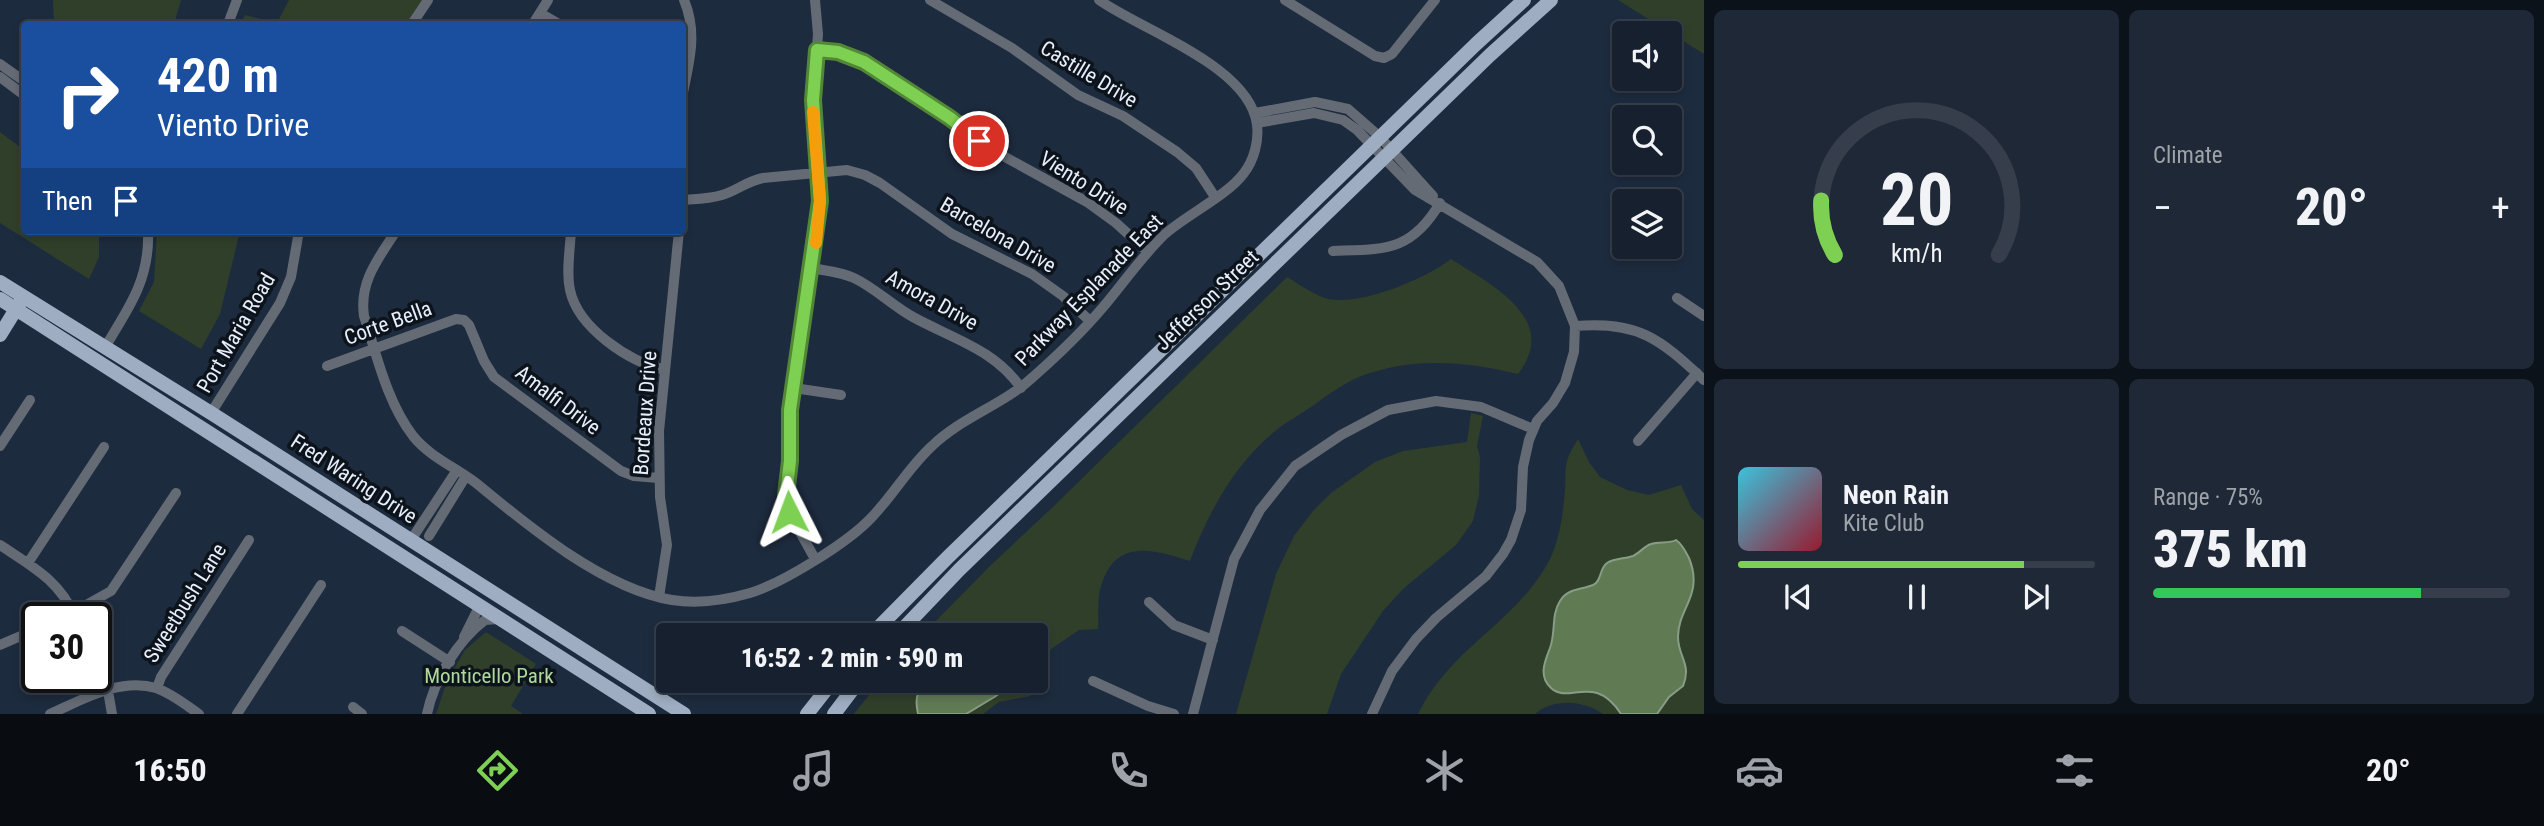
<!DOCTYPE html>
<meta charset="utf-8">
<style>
:root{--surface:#16202e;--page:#1f2836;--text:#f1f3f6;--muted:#9ea3aa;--line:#353e4a;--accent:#7ed053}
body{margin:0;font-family:"Roboto Condensed",sans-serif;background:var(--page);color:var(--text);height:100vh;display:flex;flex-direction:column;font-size:26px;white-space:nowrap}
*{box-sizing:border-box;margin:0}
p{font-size:23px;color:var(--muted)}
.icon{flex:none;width:38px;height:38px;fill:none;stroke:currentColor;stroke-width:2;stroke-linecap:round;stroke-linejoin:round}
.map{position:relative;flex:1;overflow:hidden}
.details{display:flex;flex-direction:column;gap:10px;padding:10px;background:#0c1219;width:840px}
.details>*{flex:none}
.hud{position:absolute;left:21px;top:21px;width:665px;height:214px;border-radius:7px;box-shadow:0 4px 10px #0003,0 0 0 2px var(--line);background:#1a4fa0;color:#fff;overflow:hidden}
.fabs{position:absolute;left:1612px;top:21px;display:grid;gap:14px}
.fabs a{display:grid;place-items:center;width:70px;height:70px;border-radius:7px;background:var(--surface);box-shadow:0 4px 10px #0003,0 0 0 2px var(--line);font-size:35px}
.speed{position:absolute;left:21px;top:602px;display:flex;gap:14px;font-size:35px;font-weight:700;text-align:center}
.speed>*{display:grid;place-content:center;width:91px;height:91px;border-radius:50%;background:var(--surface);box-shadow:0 4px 10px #0003,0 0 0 2px var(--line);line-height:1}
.speed .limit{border:4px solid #111;border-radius:10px;background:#fff;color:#111}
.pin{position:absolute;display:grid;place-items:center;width:60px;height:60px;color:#fff;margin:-30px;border:4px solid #fff;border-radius:50%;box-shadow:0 2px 7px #0007}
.me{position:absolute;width:77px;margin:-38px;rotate:357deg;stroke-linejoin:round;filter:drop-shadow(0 0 5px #0008)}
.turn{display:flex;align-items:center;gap:24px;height:147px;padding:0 21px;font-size:32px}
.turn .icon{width:91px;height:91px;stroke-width:2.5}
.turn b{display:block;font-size:49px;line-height:60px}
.then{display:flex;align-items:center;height:66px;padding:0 21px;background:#0003;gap:14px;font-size:26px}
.big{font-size:52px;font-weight:800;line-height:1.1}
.details .widget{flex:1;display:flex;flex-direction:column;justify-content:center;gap:10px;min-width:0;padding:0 24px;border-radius:10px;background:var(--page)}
.details .dial{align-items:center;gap:0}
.dial svg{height:182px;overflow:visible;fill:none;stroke:var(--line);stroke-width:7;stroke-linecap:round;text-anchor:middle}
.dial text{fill:var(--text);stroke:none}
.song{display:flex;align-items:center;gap:21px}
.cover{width:84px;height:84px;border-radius:10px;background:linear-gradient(135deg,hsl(190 70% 55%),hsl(350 70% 35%))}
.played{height:7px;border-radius:4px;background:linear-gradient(90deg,var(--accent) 80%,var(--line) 80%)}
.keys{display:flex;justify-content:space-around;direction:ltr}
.heat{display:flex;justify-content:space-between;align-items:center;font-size:38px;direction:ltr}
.charge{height:10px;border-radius:5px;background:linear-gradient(90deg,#34c759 75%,var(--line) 0)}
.details .tiles{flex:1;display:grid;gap:10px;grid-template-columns:repeat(2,1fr)}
.trip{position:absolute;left:656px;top:623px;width:392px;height:70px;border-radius:7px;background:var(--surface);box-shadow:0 4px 10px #0003,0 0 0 2px var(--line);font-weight:800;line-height:70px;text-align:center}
.tabs{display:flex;height:112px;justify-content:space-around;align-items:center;background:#090d12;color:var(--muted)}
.tabs .icon{width:49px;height:49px}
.tabs .active{color:var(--accent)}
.tabs b{font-size:32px;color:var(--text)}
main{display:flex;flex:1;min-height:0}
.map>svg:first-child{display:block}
.green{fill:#303f2a}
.water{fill:#607a54;stroke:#889d86;stroke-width:2}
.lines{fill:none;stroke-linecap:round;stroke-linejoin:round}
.minor{stroke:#646b75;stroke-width:10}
.major{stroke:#9eadc1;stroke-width:14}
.route-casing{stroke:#528736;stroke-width:18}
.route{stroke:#7ed053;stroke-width:12}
.slow{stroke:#f59e0b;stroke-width:12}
.labels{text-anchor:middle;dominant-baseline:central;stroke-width:7;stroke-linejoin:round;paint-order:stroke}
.street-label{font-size:21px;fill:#e6effb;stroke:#0d131b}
.park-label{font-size:21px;fill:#aed99b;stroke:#0d131b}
</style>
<main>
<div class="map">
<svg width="1704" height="714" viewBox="0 0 1704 714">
<rect width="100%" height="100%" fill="#1d2b3e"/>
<!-- green -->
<path class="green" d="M53,0h128l-7,24h-120z
M289,0h139l-15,24h-173l5,-9 32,8z
M1618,0h86v54z
M0,132l24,18v81h75v26l-10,22 -89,-56z
M157,231h83l-20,83 -19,35 -62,-38 15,-29z
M1451,259c39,25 110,60 67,115 -48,-12 -100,-17 -148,-1 -20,6 -40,20 -56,32 -13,9 -28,17 -40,27 -40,33 -66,81 -84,129 -37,-12 -77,-24 -90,29 -3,12 -1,26 -2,39l-19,1 -28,19 -21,47 -31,6 -16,12h-129l26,-33h156v-46h-114l68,-69 65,-61 232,-228c12,7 24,16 38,21 32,10 100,-19 126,-39z
M1471,413l12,3 -6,30 3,11 -1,38 -6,26 -17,24 -53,44 -20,22 -42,63 -14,40h-91l40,-140 18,-38 19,-25 18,-18 44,-31 28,-11 64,-9z
M1578,439l11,23 11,15 27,13 22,5 32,-10 11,24 12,11v194h-101c-19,-14 -50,-16 -68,0h-117c32,-65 93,-89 127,-146 14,-22 18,-52 20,-78 1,-10 -1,-22 3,-32 2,-7 7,-13 10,-19z
M486,632l50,32 -25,42 12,8h-87l11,-33 18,-31z"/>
<!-- water -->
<path class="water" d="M1676,540c7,5 9,11 13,18 15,37 -11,50 -11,79 0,20 14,27 5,49l-14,11 -12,17h-36c-27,-42 -52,-9 -70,-26 -13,-12 -6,-27 -1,-40 6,-16 1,-33 10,-47 8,-13 21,-11 33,-16 9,-4 6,-16 14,-22 8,-5 18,-4 26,-7 7,-3 11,-10 18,-12 8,-3 19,0 25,-4z
M933,681h75l-3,8 -9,7 -30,18h-48c-4,-19 -1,-23 15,-33z"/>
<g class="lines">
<!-- minor -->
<path class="minor" d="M815,0l3,34 -5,66 7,101 -30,209v51l-4,34 3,17 26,47
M930,0l82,48 66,47 45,21 54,36 19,16 19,29
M1285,0l90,56 9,2 8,-4 43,-54
M540,13l19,11
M228,24l9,-24
M412,24l16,-24
M533,24l15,-24
M817,50l21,2 26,10 86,56 46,34 91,50 29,21 32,29
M0,64l24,17
M0,77l24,18
M682,97c7,-34 16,-64 2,-97
M1255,113l60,-11 33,7 32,28 53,59
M1257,123l57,-10 29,7 14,10 58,60 122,72 22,24 16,40 -1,26 -9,31 -12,20 -16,18 -8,19 -6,27 -2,43 -10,30 -8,14 -17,22 -50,42 -20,21 -24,32 -20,43
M682,200c14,-1 27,-1 40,-5 14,-4 25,-14 41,-17l84,-8 18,5 15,8 72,51 80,40 31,22 27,25
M396,231c-18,28 -37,51 -32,85 13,40 23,86 49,120 17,21 42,31 63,47 52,43 128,106 196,117 26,4 54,0 78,-7 33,-10 99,-51 122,-76 22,-23 37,-50 60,-71 30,-29 71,-41 101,-69 25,-22 50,-46 71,-71 21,-25 38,-50 61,-72 23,-20 63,-39 79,-61 10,-13 15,-32 13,-48 -7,-59 -114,-94 -158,-125
M571,231c-1,19 -5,41 -1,59 8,38 59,72 95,80
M1333,251c52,-2 78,1 107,-48
M812,268c14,3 29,4 42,10 21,10 39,28 59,39 40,22 81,32 108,71
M1677,298l27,18
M1575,326c63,-5 84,12 129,54
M105,347c24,-39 45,-68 43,-116
M327,366l129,-47 8,1 5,5 15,36 10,16 127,94 13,5 25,2
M794,388l47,7
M211,413l69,-110 11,-26 8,-46
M1638,441l59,-68
M0,446l30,-46
M429,536l37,-60
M411,540l46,-70
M0,545c33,22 59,35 76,73
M28,563l76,-116
M659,597l8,-52 -7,-48 -1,-66 20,-200
M1149,602l25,23 39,15
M63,618l48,-27 65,-98
M402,631l48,31
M464,637l15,-30
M0,645l37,-16
M96,663l12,28 4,23
M1093,681l55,25 26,8
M157,688l4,-11 88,-137
M353,707l9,7
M50,714c32,-14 70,-37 106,-26 15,5 30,17 43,26
M237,714l84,-129
M427,714c7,-34 30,-73 58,-94l13,-1
M1193,714l41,-155 26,-49 35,-44 46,-31 47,-25 48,-9 45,6 52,22"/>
<!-- major -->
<path class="major" d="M0,282l211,131 473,301
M0,299l649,415
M0,335l21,-34
M871,635l77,-78 528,-513 48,-44
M897,635l62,-65 531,-515 61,-55
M807,714l26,-33
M834,714l25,-33"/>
</g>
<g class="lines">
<defs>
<path id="route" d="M789,512l-3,-17 4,-34v-51l30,-209 -7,-101 4,-50 21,2 26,10 86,56 29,23"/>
</defs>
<!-- route casing -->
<use href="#route" class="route-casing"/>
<!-- route -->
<use href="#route" class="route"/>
<!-- slow -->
<path class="slow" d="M813,112l7,89 -4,42"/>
</g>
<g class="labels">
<!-- street labels -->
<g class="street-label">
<text transform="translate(1089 74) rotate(31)">Castille Drive</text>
<text transform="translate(1084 183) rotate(32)">Viento Drive</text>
<text transform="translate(998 235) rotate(30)">Barcelona Drive</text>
<text transform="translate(1089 290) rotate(-46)">Parkway Esplanade East</text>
<text transform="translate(932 300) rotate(29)">Amora Drive</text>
<text transform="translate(1207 300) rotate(-44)">Jefferson Street</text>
<text transform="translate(388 323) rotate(-20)">Corte Bella</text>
<text transform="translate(236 333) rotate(-60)">Port Maria Road</text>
<text transform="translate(558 400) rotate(37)">Amalfi Drive</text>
<text transform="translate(645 413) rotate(-86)">Bordeaux Drive</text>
<text transform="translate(354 479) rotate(33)">Fred Waring Drive</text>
<text transform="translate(185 603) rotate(-58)">Sweetbush Lane</text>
</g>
<!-- park labels -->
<g class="park-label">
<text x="489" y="676">Monticello Park</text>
</g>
</g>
</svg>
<div class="fabs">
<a><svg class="icon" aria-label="sound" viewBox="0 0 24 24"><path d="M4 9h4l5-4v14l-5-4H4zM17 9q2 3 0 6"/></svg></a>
<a><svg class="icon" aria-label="search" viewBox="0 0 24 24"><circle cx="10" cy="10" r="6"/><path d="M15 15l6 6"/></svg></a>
<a><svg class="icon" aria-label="layers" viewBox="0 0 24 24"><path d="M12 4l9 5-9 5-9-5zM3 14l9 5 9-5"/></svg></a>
</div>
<div class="speed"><div class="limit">30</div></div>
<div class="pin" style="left:979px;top:141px;background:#d93025"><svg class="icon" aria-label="arrive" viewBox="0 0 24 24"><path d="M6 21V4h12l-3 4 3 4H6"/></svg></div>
<svg class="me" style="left:789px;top:512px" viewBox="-20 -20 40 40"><path d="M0-17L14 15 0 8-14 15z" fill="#7ed053" stroke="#fff" stroke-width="4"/></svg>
<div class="trip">16:52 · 2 min · 590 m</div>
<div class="hud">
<div class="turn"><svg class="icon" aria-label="right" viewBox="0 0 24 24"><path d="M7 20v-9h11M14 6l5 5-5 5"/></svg><div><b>420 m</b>Viento Drive</div></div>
<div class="then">Then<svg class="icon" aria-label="arrive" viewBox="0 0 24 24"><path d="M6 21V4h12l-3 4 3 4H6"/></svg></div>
</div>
</div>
<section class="details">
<div class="tiles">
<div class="widget dial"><svg viewBox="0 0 100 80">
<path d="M14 69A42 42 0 1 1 86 69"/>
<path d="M14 69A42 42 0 0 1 8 45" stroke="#7ed053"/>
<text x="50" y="56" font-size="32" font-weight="700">20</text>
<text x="50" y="72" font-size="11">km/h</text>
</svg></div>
<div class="widget"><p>Climate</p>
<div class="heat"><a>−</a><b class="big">20°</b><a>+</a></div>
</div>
<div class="widget">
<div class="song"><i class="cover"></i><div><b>Neon Rain</b><p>Kite Club</p></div></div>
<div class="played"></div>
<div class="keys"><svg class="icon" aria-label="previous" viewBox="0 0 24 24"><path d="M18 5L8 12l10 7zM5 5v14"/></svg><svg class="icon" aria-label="pause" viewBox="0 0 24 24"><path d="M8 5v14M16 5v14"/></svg><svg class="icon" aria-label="next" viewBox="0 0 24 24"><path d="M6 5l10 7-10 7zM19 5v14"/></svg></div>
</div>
<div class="widget"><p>Range · 75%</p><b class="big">375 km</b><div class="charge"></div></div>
</div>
</section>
</main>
<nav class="tabs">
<b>16:50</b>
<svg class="icon active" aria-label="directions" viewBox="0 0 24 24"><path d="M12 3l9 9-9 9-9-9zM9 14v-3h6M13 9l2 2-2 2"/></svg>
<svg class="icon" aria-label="music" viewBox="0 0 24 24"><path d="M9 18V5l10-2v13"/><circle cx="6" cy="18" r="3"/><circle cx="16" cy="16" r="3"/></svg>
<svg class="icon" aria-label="phone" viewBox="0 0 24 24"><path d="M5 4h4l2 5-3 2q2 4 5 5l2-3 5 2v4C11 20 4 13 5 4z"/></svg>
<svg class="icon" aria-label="climate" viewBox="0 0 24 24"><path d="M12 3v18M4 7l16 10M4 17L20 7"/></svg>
<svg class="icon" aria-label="car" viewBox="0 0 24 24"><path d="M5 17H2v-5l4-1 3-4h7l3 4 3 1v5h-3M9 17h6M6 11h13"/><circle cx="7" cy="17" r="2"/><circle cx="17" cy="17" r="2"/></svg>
<svg class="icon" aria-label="filters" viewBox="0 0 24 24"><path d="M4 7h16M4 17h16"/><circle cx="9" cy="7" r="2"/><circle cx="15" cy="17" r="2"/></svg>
<b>20°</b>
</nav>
